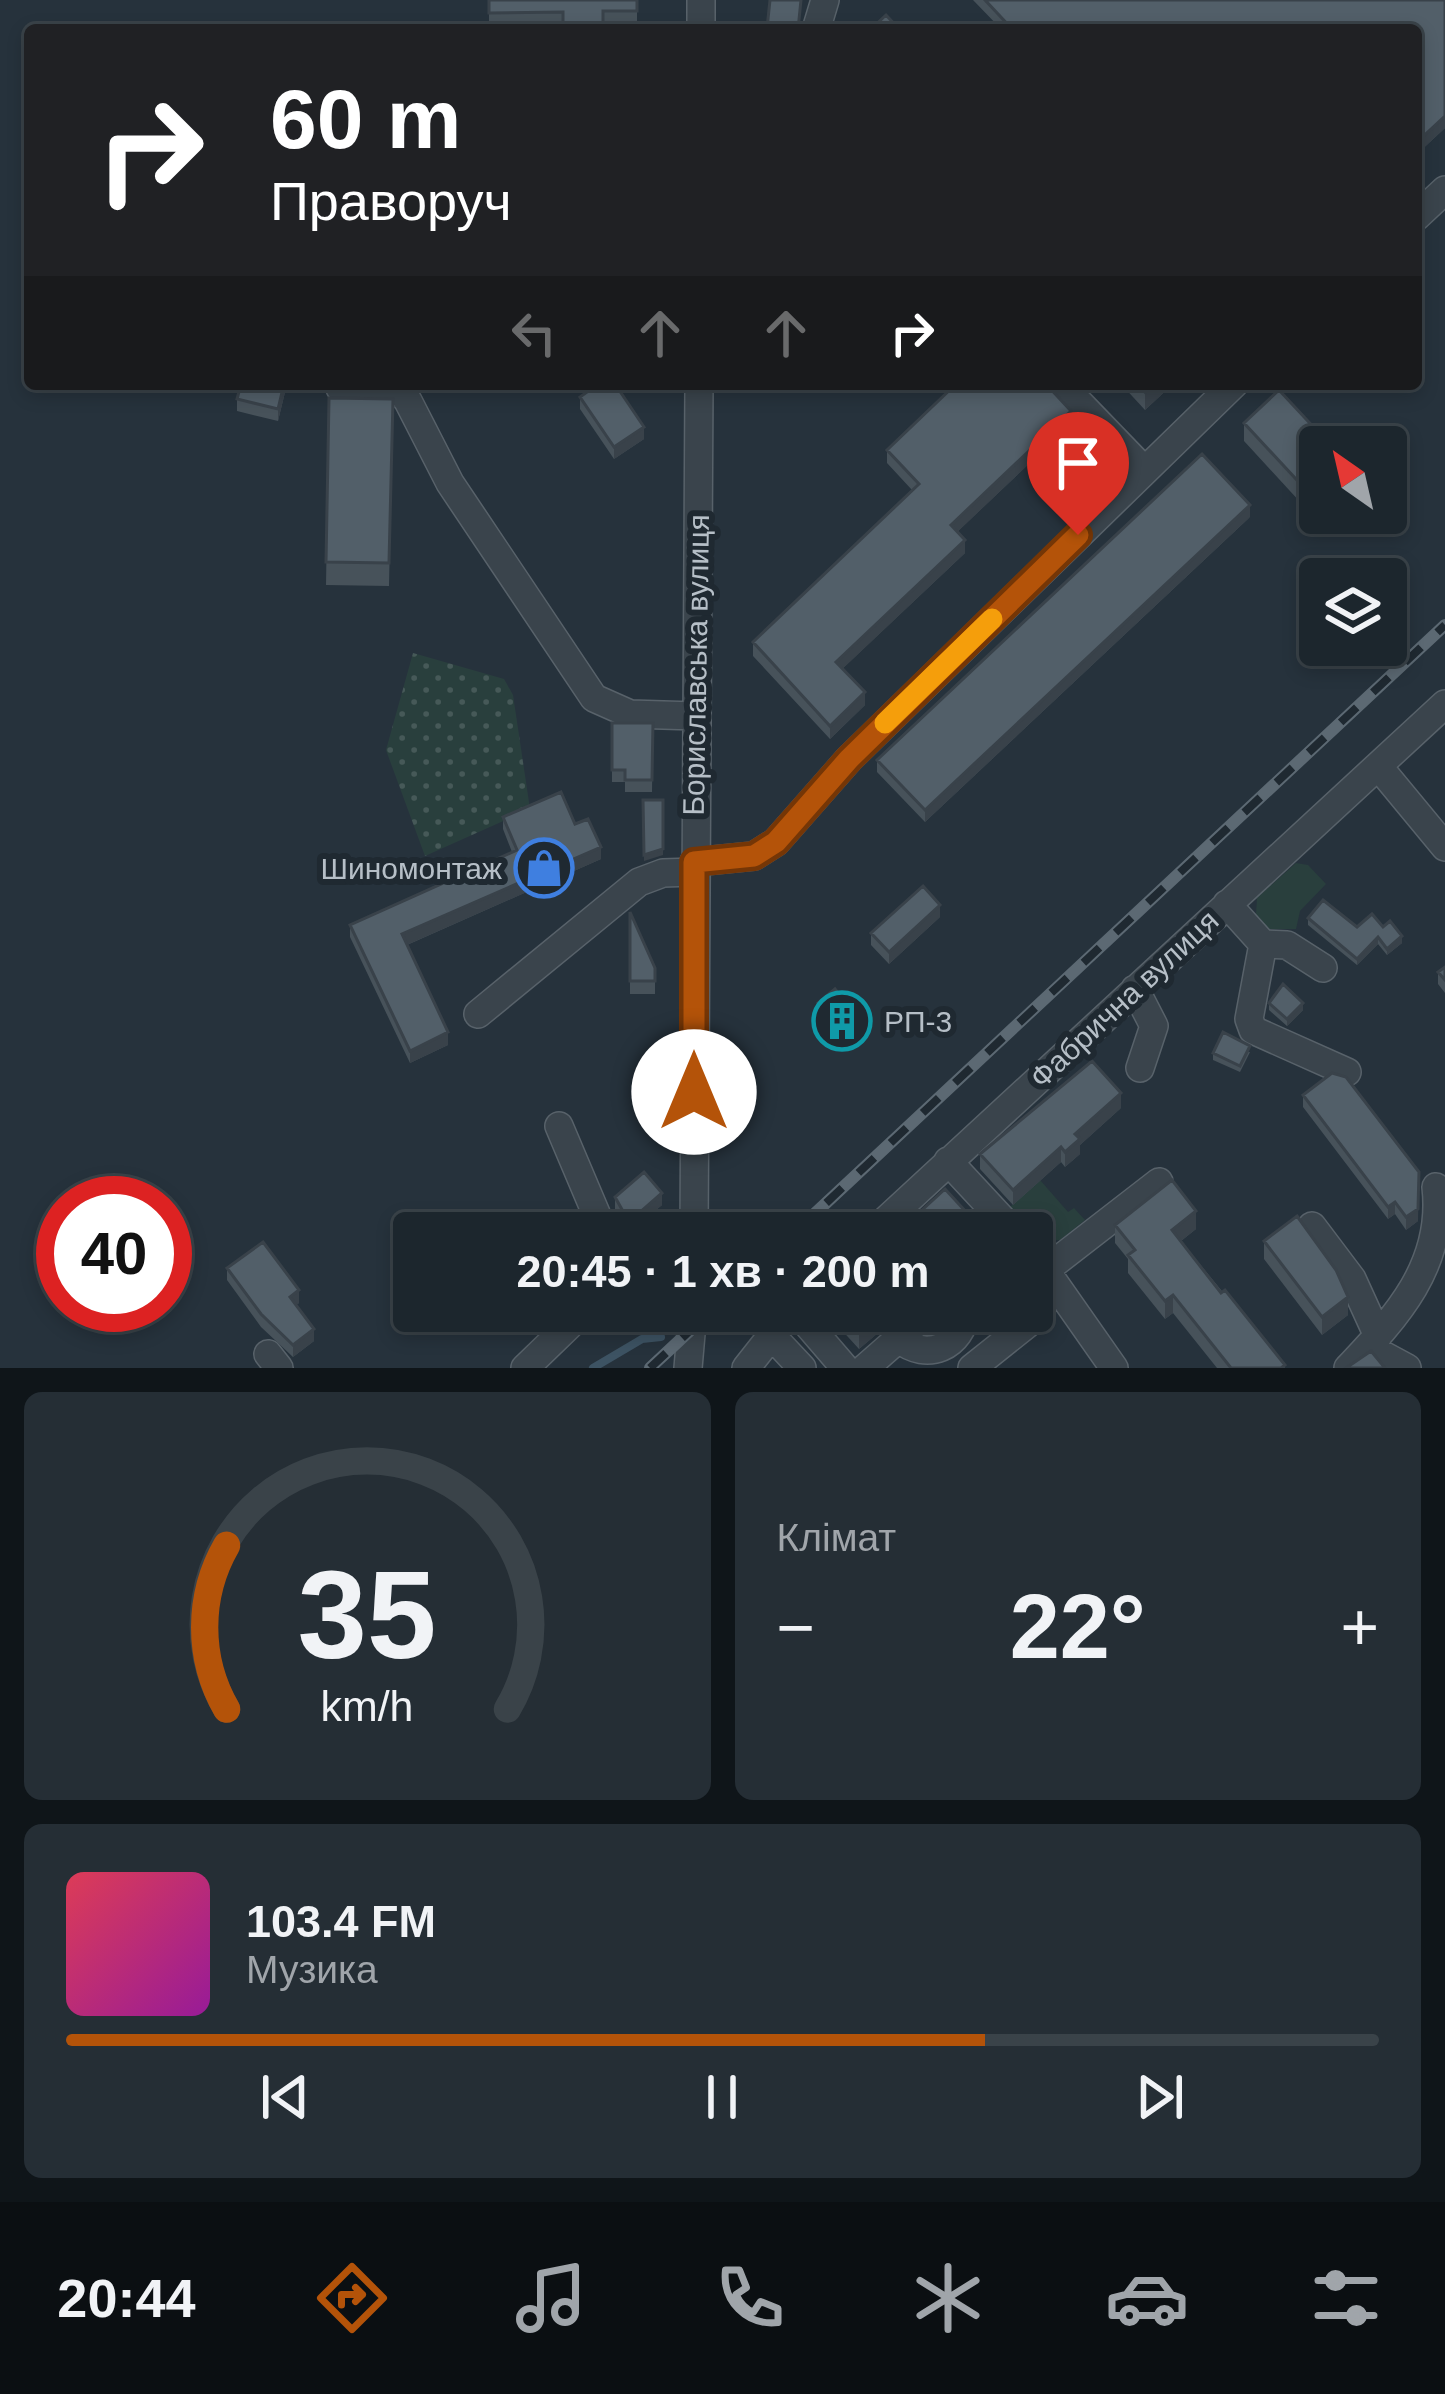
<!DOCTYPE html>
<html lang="uk">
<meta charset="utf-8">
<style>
:root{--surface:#1c262d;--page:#252e35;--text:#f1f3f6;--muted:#a0a5aa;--line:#3a4349;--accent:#b45309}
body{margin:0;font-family:Arial,sans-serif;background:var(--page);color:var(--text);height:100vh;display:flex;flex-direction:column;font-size:45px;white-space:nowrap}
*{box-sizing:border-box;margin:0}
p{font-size:39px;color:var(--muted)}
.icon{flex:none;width:66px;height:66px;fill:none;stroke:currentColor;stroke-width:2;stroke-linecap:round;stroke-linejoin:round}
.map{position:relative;height:1368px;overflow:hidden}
.drawer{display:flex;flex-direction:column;gap:24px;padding:24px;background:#0f1519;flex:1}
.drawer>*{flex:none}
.top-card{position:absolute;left:24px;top:24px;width:1398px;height:366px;border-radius:12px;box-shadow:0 6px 18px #0003,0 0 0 3px var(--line);background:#202124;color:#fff;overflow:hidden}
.needle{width:78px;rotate:326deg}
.fabs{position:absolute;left:1299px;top:426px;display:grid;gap:24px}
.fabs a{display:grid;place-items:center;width:108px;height:108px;border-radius:12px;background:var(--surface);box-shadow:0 6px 18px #0003,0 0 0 3px var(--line);font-size:60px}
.speed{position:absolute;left:36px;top:1176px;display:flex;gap:24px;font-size:60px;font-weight:700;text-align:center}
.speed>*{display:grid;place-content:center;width:156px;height:156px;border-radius:50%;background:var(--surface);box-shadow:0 6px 18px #0003,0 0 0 3px var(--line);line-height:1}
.speed .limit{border:18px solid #d22;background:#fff;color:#111}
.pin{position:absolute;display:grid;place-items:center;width:102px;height:102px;color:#fff;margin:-123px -51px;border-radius:50% 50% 50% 0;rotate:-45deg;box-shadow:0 0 12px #0007}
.pin .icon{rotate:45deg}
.me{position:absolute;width:132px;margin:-66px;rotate:0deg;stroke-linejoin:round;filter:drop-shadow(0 0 9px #0008)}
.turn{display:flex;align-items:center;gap:42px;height:252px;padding:0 48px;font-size:54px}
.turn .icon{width:156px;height:156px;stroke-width:2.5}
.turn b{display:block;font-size:84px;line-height:102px}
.lanes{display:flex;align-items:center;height:114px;padding:0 48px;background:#0003;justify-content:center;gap:60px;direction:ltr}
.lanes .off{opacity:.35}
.big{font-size:90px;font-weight:700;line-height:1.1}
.drawer .widget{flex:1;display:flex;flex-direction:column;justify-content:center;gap:18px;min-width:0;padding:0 42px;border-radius:18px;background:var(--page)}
.drawer .dial{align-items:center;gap:0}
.dial svg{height:312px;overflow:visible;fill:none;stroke:var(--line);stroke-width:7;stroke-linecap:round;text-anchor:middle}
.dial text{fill:var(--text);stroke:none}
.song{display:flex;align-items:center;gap:36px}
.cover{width:144px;height:144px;border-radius:18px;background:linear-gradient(135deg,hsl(350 70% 55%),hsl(300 70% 35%))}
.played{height:12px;border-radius:6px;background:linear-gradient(90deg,var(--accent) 70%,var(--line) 70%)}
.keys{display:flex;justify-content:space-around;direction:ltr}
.heat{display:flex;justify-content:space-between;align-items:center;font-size:66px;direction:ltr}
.drawer .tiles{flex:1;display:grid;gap:24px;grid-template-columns:1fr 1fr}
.widget:last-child{grid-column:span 2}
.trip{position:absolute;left:393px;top:1212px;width:660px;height:120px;border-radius:12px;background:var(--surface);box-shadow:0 6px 18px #0003,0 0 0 3px var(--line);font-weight:700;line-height:120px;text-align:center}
.dock{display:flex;height:192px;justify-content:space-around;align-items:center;background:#0b0f12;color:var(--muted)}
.dock .icon{width:84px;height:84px}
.dock .current{color:var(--accent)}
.dock b{font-size:54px;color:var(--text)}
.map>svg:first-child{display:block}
.green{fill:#293f3d}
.garden{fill:url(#garden-dots)}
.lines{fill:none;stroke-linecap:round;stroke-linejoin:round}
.stream{stroke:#3d5363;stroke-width:8}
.minor-casing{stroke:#58626a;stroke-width:30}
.minor{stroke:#3a444c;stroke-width:27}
.rail-casing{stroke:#5c6973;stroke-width:12}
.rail{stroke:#1f2931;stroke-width:8;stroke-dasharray:22;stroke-linecap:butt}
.wall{fill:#47525a}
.shaded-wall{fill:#39424a}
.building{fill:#525f69;stroke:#39424a;stroke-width:3}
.route-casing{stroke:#753606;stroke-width:30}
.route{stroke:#b45309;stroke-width:21}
.slow{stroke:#f59e0b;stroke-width:21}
.labels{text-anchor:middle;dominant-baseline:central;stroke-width:12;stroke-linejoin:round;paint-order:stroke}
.street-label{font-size:30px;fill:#b6bfc7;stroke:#1f2931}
.poi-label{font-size:30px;fill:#b6bfc7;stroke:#1f2931;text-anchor:end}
</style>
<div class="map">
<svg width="1445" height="1368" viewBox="0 0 1445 1368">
<defs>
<pattern id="garden-dots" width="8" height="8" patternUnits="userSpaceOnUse" patternTransform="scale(3)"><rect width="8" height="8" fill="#293f3d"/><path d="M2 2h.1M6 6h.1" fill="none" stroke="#465958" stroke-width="1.8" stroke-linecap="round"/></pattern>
</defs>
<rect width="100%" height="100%" fill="#26323c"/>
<!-- green -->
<path class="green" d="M1296,863l12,2 18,19 -26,27 -4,18h-27l-13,-15 1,-16z
M1040,1180l28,32 6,-4 11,12 -25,20 -18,1 -32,-34z"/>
<!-- garden -->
<path class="garden" d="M413,653l91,26 9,16 17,114 -105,47 -39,-106z"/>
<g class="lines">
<!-- stream -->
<path class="stream" d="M593,1368l49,-29 19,-2"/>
<defs>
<path id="minor" d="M701,30v-30
M816,30l9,-30
M1416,217l29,-27
M1061,384l83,86
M340,388l61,4 7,9 42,82 144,215 36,16 66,2
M1378,766l67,81
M694,862l60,-6 22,-14 73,-83 385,-375
M1227,904l36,40 -14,75 4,11 94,42
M1263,944l24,1 36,23
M1135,989l19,37 -14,42
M478,1014l161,-132 24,-9 31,-1
M559,1126l39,92 13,15
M948,1161l67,72
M1312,1226l40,53 26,57
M665,1233l30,-10
M694,1233l5,-849
M872,1233l573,-529
M1032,1251l82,117
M1048,1268l111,-86
M796,1311l49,57
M771,1335l31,33
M899,1339c28,23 63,8 67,-28
M1368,1347l39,21
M268,1354l11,14
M525,1368l59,-57
M688,1368l5,-57
M746,1368l45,-57
M865,1368l65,-57
M972,1368l69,-55
M1348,1368c48,-51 97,-103 88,-181"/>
</defs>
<!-- minor casing -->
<use href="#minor" class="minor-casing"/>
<!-- minor -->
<use href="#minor" class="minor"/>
<defs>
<path id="rail" d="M794,1233l651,-608
M650,1368l61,-57"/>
</defs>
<!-- rail casing -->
<use href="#rail" class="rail-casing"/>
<!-- rail -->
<use href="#rail" class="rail"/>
</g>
<!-- wall -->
<path class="wall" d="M489,0h148v30h-148z
M973,0h472v128l-29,27v-125h-414z
M287,384l-9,37 -41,-10v-12z
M1121,384h52l-28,26z
M580,397l64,42 -30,20 -34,-50z
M329,398l64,1 -4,187 -63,-1z
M1244,423l76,24v66h20l-16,15 -80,-87z
M1071,424l-114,108 8,21 -123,116 23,36 -35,34 -77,-83v-14l159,-152 -25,-27v-13z
M1250,517l-325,305 -48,-50v-12z
M612,723h41l-1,69h-27v-10h-13z
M503,817l72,7 26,35 -194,86 41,100 -38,18 -60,-126v-12l162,-73 -9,-23z
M630,912l25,56v26h-25z
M940,917l-51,47 -18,-19v-12z
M1308,918l49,9h26l19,16 -15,12 -9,-11 -21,21 -49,-40z
M1445,967v26l-7,-9v-12z
M818,1003l47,30 -17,14 -30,-38z
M1269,1003l34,7 -16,16 -18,-16z
M1250,1052l-10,20 -27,-12v-7z
M1303,1095l115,126 -12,9 -11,-16 -7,5 -85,-112z
M1121,1108l-41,37v9l-15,13 -4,-5 -48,43 -33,-36v-15z
M615,1197l47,8 -34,28 -13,-24z
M1115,1225l81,4 -15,12 104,127h-68l-44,-55 -8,6 -37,-46v-14l-13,-16z
M1264,1241l84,74 -26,20 -58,-76z
M227,1268l72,35 -3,2 18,36 -21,16 -32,-30 -34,-47z
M827,1311h77l-45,38 -32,-35z"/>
<!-- shaded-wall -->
<path class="shaded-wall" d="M1445,116v12l-29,27v-12z
M284,384h3l-9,37v-12z
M1154,384h19l-28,26v-18z
M1071,411v13l-120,114v-13z
M644,427v12l-30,20v-12z
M1250,505v12l-325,305v-12z
M1324,513h16l-16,15z
M965,540v13l-129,122v-13z
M865,692v13l-35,34v-13z
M601,847v12l-199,88v-13z
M663,849v6l-19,6v-6z
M940,905v12l-51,47v-12z
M1402,936v7l-15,12v-6z
M1378,937v7l-21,21v-6z
M1303,1003v7l-16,16v-7z
M865,1027v6l-17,14v-6z
M448,1032v13l-38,18v-12z
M1121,1093v15l-41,37v9l-15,13v-15l10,-18z
M1061,1147v15l-48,43v-15z
M1419,1172l-1,49 -12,9v-13z
M662,1193v12l-33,28v-11z
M1395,1202v12l-7,5v-12z
M1196,1211v18l-24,19v-18z
M299,1290v13l-9,6v-12z
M1173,1295v18l-8,6v-18z
M1348,1297v18l-26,20v-18z
M882,1311h22l-45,38v-18z
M314,1329v12l-21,16v-12z"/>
<!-- building -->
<path class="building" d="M489,0h148v11h-34v19h-40v-18l-74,1z
M770,0h31l-3,30 -31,-2z
M985,0h460v116l-29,27v-113h-403z
M886,15l14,15h-30z
M241,384h43l-6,25 -41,-10z
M598,384h17l29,43 -30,20 -34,-50z
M956,384h63l4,5 5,-5h18l25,27 -120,114 14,15 -129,122 29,30 -35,34 -77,-84 166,-158 -32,-34z
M1138,384h16l-9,8z
M1279,390l53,57h-12v58l-76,-82z
M329,398l64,1 -4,164 -63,-1z
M1202,454l48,51 -325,305 -48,-50z
M612,723h41l-1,57h-27v-10h-13z
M561,792l14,32 13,-5 13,28 -199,87 46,98 -38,19 -60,-126 167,-75 -14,-33z
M643,800h20v49l-19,6z
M923,886l17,19 -51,47 -18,-19z
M1323,900l34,27 15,-13 11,13 7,-6 12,15 -15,13 -9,-12 -21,22 -49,-41z
M630,912l25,56v13h-25z
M1445,967v13l-7,-8z
M1283,984l20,19 -16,16 -18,-16z
M835,989l30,38 -17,14 -30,-38z
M1223,1032l27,14 -10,20 -27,-13z
M1092,1061l29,32 -46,41 5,5 -15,13 -4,-5 -48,43 -33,-36z
M1332,1073l14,4 73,95 -1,37 -12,8 -11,-15 -7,5 -85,-112z
M644,1172l18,21 -33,29 -14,-25z
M1172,1180l24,31 -24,19 49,63 4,-3 60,75 -4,3h-50l-58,-73 -8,6 -37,-46 7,-5 -20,-25z
M945,1189l35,38 -7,6h-76z
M1297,1216l39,54 12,27 -26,20 -58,-76z
M592,1226l10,7h-18z
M263,1242l36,48 -9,7 24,32 -21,16 -32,-31 -34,-46z
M841,1311h41l-23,20z
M1371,1351l14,17h-39z"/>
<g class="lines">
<defs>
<path id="route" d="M694,1092v-230l60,-6 22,-14 73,-83 229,-224"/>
</defs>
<!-- route casing -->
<use href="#route" class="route-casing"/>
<!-- route -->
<use href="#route" class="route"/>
<!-- slow -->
<path class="slow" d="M885,723l107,-104"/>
</g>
<!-- icons -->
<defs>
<symbol id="shop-ring" viewBox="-11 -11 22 22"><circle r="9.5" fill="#1f2931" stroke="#3f7fe0" stroke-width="1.5"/><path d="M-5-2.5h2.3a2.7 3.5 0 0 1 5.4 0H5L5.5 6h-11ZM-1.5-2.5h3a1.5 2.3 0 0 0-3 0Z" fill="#3f7fe0"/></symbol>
<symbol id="building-ring" viewBox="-11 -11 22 22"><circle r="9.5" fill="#1f2931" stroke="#0f9aa8" stroke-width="1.5"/><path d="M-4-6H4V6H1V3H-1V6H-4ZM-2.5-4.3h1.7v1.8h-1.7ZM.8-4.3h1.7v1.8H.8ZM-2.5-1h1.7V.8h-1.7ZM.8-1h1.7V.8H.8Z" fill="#0f9aa8"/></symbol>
</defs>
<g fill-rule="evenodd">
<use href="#shop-ring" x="511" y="835" width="66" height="66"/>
<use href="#building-ring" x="809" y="988" width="66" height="66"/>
</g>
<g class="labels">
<!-- street labels -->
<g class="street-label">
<text transform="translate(696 665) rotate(-89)">Бориславська вулиця</text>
<text transform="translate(1124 999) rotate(-43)">Фабрична вулиця</text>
</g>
<!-- poi labels -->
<g class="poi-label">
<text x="502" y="868">Шиномонтаж</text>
<text x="884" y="1021" text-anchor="start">РП-3</text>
</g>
</g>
</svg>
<div class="fabs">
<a><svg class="needle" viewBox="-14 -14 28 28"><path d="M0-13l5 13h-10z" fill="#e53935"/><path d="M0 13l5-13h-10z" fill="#a0a5aa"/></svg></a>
<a><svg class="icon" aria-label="layers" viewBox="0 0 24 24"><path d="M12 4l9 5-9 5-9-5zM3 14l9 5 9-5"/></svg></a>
</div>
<div class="speed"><div class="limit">40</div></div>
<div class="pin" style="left:1078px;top:535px;background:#d93025"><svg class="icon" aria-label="arrive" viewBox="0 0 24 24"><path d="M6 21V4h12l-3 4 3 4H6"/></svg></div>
<svg class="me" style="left:694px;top:1092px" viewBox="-20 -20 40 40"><circle r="19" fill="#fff"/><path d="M0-13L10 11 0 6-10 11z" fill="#b45309"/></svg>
<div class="trip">20:45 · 1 хв · 200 m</div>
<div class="top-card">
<div class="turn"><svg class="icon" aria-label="right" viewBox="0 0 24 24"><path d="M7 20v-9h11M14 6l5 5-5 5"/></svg><div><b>60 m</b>Праворуч</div></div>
<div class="lanes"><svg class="icon off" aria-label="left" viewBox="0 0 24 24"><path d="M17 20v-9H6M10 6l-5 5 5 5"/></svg><svg class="icon off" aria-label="ahead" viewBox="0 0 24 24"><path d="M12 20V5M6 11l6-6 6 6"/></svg><svg class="icon off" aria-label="ahead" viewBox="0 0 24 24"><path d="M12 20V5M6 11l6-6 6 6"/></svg><svg class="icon" aria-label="right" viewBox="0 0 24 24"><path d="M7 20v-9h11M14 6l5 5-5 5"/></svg></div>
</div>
</div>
<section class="drawer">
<div class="tiles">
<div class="widget dial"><svg viewBox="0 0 100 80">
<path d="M14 69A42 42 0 1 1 86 69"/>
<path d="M14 69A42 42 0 0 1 14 27" stroke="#b45309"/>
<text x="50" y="56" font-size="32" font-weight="700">35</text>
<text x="50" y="72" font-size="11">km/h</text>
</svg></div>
<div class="widget"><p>Клімат</p>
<div class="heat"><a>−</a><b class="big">22°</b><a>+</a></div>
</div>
<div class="widget">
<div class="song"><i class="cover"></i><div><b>103.4 FM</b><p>Музика</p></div></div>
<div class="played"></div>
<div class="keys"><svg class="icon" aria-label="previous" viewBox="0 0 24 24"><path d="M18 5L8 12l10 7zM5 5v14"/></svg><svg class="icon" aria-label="pause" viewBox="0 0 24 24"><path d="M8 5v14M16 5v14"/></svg><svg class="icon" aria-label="next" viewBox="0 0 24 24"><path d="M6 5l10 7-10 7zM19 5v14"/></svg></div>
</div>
</div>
</section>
<nav class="dock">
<b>20:44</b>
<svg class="icon current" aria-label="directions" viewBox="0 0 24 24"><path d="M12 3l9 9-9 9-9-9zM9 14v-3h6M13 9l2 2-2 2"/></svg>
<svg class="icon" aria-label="music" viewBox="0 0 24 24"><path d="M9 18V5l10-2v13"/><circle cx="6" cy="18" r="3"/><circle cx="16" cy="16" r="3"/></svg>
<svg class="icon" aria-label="phone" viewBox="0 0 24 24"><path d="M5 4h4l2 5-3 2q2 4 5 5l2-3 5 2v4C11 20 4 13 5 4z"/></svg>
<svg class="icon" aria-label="climate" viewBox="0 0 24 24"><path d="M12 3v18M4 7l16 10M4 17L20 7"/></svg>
<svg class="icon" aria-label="car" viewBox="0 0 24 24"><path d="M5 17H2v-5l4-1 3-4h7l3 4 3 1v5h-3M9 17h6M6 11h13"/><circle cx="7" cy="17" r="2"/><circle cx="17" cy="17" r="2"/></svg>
<svg class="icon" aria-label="filters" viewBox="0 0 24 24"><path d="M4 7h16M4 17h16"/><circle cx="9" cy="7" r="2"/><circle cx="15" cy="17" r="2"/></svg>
</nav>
